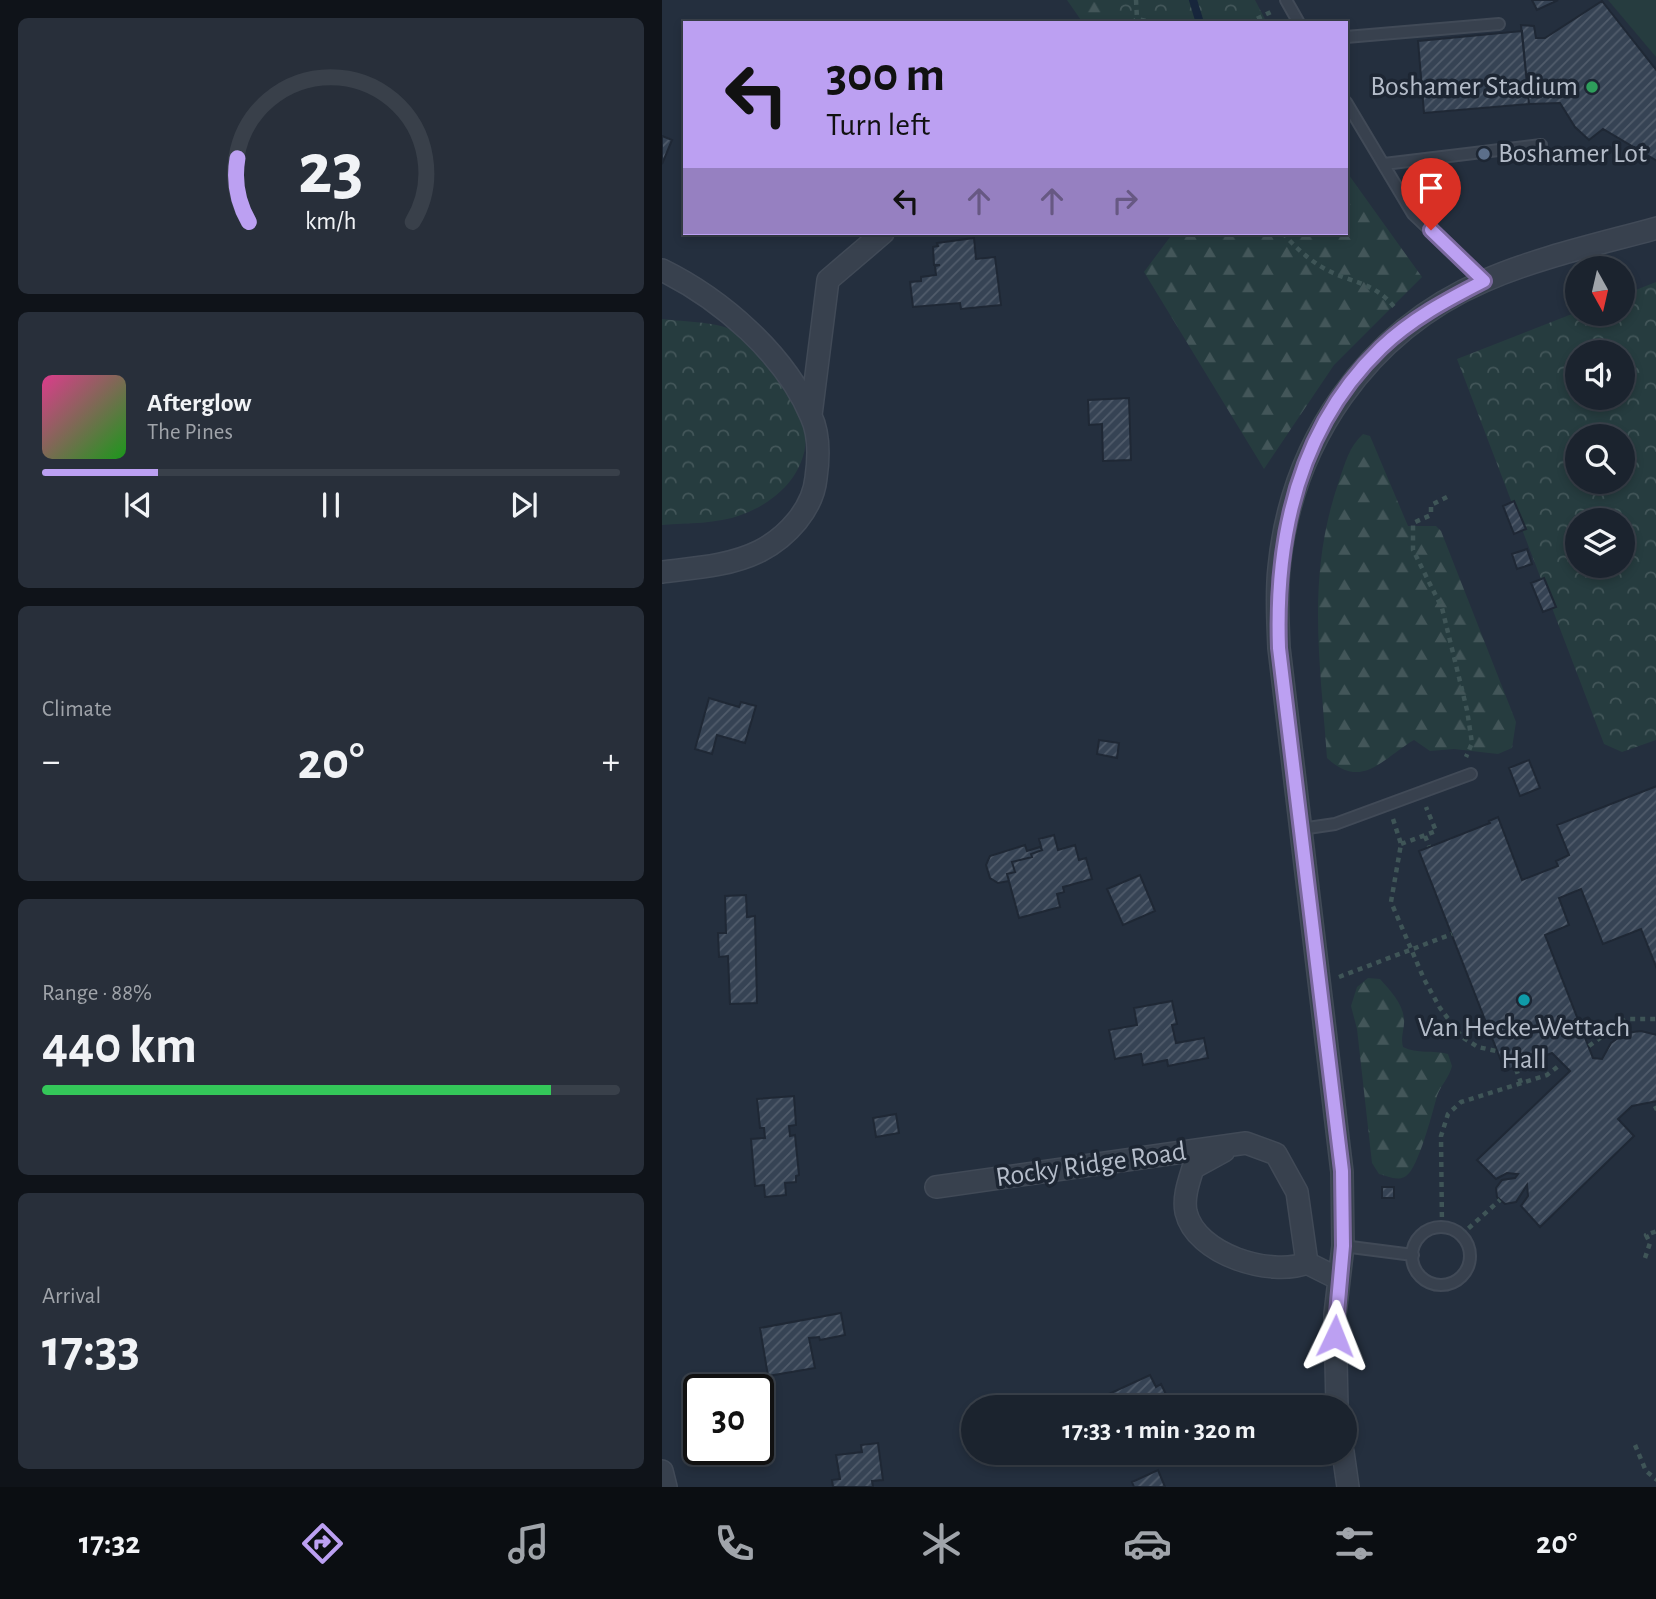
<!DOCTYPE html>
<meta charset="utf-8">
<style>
:root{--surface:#1b232e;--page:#282f3a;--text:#f1f3f6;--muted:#a0a4aa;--line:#39404a;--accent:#bca0f2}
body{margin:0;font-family:"Alegreya Sans",sans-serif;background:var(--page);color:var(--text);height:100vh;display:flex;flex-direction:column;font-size:26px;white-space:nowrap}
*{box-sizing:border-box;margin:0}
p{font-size:23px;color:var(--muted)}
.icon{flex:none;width:38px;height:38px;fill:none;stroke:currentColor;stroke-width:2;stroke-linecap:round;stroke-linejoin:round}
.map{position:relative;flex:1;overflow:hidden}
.details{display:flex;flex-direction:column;gap:18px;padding:18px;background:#0f1319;width:662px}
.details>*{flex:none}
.hud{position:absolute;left:21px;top:21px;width:665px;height:214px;border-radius:0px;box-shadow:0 4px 10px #0003,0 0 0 2px var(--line);background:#bca0f2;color:#111;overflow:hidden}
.needle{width:46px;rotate:172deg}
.fabs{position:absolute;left:903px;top:256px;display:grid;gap:14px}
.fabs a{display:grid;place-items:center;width:70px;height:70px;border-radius:50%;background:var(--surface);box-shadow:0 4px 10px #0003,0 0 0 2px var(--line);font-size:35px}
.speed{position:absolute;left:21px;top:1374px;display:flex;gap:14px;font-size:35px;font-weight:700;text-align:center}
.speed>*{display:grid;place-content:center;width:91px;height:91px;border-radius:50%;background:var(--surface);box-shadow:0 4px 10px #0003,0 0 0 2px var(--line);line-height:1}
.speed .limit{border:4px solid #111;border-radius:10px;background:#fff;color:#111}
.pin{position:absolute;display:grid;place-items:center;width:60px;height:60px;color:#fff;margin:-72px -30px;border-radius:50% 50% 50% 0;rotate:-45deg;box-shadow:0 0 7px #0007}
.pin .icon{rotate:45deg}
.me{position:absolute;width:77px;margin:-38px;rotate:2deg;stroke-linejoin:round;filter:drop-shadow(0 0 5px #0008)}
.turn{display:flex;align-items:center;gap:24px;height:147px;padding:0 28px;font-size:32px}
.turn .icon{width:91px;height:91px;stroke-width:2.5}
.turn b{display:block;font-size:49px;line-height:60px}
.lanes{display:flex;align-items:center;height:66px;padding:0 28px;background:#0003;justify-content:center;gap:35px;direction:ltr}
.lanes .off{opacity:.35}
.big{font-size:52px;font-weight:700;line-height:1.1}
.details .card{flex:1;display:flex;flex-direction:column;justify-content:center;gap:10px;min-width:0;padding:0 24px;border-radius:10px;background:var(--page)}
.details .dial{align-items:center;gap:0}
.dial svg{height:182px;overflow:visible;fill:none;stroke:var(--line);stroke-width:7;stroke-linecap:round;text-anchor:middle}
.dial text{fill:var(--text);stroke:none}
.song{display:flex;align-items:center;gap:21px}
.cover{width:84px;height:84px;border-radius:10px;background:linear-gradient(135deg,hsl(330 70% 55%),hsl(120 70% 35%))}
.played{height:7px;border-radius:4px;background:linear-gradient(90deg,var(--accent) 20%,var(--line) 20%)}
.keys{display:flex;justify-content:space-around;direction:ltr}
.heat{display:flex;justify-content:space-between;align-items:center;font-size:38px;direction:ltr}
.charge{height:10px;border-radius:5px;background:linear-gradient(90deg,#34c759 88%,var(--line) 0)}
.trip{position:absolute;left:299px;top:1395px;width:396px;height:70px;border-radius:35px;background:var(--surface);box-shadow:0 4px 10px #0003,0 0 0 2px var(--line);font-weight:700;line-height:70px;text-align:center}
.dock{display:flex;height:112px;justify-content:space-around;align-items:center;background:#0b0e12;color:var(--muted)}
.dock .icon{width:49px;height:49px}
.dock .current{color:var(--accent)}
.dock b{font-size:32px;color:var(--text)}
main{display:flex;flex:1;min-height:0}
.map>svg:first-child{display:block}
.grass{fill:#263c3f}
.forest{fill:url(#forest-firs)}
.park{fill:url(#park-crowns);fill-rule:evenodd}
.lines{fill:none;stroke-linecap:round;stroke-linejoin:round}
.stream{stroke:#17263c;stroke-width:8}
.building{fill:url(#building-hatch);stroke:#1f2835;stroke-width:2}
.lane-casing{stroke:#414a57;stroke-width:14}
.street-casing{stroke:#414a57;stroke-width:24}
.path{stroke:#3f5557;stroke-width:4.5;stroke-dasharray:5 5;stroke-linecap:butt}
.lane{stroke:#38414e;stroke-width:10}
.street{stroke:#38414e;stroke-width:21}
.route-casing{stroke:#7a689d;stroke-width:18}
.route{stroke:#bca0f2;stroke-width:12}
.leisure-dot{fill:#2e9e5b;stroke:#1d2633;stroke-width:2.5}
.service-dot{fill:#5c6f8a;stroke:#1d2633;stroke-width:2.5}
.culture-dot{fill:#0f9aa8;stroke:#1d2633;stroke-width:2.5}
.labels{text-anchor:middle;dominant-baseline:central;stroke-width:7;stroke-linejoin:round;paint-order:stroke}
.poi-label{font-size:28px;fill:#b4bcc9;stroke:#1d2633;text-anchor:end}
.street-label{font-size:28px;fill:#b4bcc9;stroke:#1d2633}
</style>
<main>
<section class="details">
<div class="card dial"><svg viewBox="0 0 100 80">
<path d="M14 69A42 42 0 1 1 86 69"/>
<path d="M14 69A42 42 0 0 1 9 41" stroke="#bca0f2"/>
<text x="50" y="56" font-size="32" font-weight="700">23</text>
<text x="50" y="72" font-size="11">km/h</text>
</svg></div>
<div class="card">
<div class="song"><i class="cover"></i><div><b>Afterglow</b><p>The Pines</p></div></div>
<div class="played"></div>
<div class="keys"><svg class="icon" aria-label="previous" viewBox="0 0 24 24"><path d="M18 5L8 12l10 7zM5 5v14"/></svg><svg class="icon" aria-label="pause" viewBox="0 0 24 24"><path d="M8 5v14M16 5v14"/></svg><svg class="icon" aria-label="next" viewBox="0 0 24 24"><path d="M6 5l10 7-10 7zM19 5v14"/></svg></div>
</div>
<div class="card"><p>Climate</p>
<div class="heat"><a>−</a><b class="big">20°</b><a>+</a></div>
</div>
<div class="card"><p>Range · 88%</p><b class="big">440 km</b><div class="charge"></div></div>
<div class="card"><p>Arrival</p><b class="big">17:33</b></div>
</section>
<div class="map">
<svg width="995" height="1487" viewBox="0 0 995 1487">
<defs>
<pattern id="forest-firs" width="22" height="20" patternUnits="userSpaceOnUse" patternTransform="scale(1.75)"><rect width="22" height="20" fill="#263c3f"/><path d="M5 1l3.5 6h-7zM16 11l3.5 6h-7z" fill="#435659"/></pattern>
<pattern id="park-crowns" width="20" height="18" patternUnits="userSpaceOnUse" patternTransform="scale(1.75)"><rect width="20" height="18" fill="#263c3f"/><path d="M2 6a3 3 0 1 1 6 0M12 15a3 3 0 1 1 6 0" fill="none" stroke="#435659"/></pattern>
<pattern id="building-hatch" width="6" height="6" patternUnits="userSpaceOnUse" patternTransform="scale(1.75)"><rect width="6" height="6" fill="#364354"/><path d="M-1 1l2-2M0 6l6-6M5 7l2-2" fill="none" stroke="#515c6b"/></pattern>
</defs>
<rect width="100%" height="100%" fill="#242f3e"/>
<!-- grass -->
<path class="grass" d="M946,0h48v57z"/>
<!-- forest -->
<path class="forest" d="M405,0h183l8,23h-175z
M684,171l76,106 -88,88 -70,104 -120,-197 29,-39h173z
M701,434l7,2 3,7 35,83h28l5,5 75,191 -4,26 -14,6 -44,-5 -24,2 -16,-11c-31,18 -52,51 -87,18 -7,-98 -21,-182 12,-277 6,-18 10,-34 24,-47z
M706,978l12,1c10,11 23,25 24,40 1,10 -4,17 -1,28 14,7 30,3 45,7l4,12c-3,12 -11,19 -15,30 -4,15 -19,73 -31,80 -9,6 -18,0 -27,-2l-7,-11 -15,-134 -6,-23 6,-19z"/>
<!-- park -->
<path class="park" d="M456,0h137l12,23h-146z
M994,282v458l-34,12 -18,-8 -147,-385 120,-47 46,1v-18zM915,352h46v45h-46zM915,436h46v45h-46zM915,520h46v45h-46z
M0,319c24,3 57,2 79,15 14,8 28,30 39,43 48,53 26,114 -39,138 -24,9 -53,8 -79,10z"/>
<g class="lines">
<!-- stream -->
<path class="stream" d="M531,0l7,23"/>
</g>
<!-- building -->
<path class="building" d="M870,0h26l-21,10z
M940,1l55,70v90l-54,-32 -14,11 -14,-13 -15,-24 -31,1 -8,-79 13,1 2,12h9z
M860,31l7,73 -105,9 -6,-72z
M0,136l10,4 -10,24z
M312,238l2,21 19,-2 6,48 -40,4 -1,-6 -47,4 -3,-25 11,-1v-4l15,-2 -1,-9 5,-1h-6l-1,-18 5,-1 -1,-3z
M467,398l2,62 -28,1 -1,-37 -13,1 -1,-25z
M852,501l12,28 -12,5 -11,-28z
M865,549l5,15 -15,5 -5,-15z
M882,578l12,29 -13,5 -12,-29z
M47,698l30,9 2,-5 15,4 -11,37 -28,-8 -5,19 -17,-5z
M437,740l20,3 -2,15 -20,-4z
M867,760l11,28 -20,8 -11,-28z
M995,786v183l-16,-40 -38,15 -22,-55 -22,9 10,27 -24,10 48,123 9,1 9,-16 14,-10 16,-2 16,4v66l-25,5 -14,13 16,17 -94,91 -19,-21 7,-10 -1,-11 -11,17 -11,2 -8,-7 -1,-9 6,-8 13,-2 3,-4 -11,-1 -11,6 -19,-19 93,-89 -18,-18 -47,18 -86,-220 71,-28 -1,-2 9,-4 24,63 36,-14 -2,-5 13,-6 -12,-30z
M392,835l4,15 17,-5 4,15 7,-2 6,21 -29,8 1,5 -7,2 3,13 -41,11 -12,-44 8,-2 -3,-10 20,-5 -1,-3 11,-4 -3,-11z
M363,845l2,6 13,-4 2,3 -11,4 1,3 -20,5 3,10 -8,2 2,7 -11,2 -8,-5 -4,-13 4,-9z
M478,875l15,36 -32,14 -16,-36z
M84,895l1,22 8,-1 2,87 -27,1 -2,-48 -9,1 -1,-24h8l-1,-37z
M510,1001l5,23 -5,1 4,18 28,-5 4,20 -40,8 -1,-6 -24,5 -2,-11 -26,5 -6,-29 28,-5 -3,-17z
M132,1096l2,29 -7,1 1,10 5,-1 4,40 -3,1v6l-11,1 1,12 -21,2 -1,-12 -9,1 -4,-47 14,-1 -1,-10h-4l-3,-29z
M234,1114l3,19 -23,4 -3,-19z
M720,1187h12v11h-12z
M179,1313l4,22 -25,5 -1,-3 -10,1 6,30 -47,8 -8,-48z
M488,1375l6,12 5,-3 11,23h-68l-4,-9z
M216,1443l5,37 -11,1 1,6h-40l-1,-7 8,-1 -4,-24 26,-3 -1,-7z
M437,1452h27l-22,11z
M496,1470l7,17h-31l-2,-5z"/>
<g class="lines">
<defs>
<path id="lane" d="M624,0l13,23
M684,37l153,-13
M684,102l67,112 71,67
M722,164l157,-19
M639,829l34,-5 136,-50
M750 1256a29 29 0 1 1 58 0a29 29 0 1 1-58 0Z
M681,1246l70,9"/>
<path id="street" d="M0,270c59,29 123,84 149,146 9,19 8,41 5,62 -3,31 -29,59 -56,73 -30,15 -65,17 -98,21
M149,415l17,-135 55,-47
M562,1151l-31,17c-4,13 -10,29 -7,44 10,43 85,65 121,51
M274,1187l310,-44 30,11 21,38 10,71 32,16
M675,1407l-2,-93 8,-68 -1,-74 -63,-524c-1,-27 -3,-53 0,-80 12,-126 88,-236 205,-287 55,-24 115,-37 173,-53
M681,1452l5,35
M0,1471l4,16"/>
</defs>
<!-- lane casing -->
<use href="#lane" class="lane-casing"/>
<!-- street casing -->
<use href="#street" class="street-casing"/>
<!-- path -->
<path class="path" d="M474,0l1,19
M470,23l5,-4 20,4
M586,23l25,-12
M621,233c10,12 24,25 37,33 29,18 52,13 76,43
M785,497l-16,8v10l-18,8v27l29,58 25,102 5,33 -6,14
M731,819l8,25 -10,58 33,77 16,29 22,29 16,10 18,4
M763,836l4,10
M739,844l35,-13 -10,-24
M677,977l113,-43
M927,1046l37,-27h31
M854,1069l5,14
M993,1106l2,4
M780,1227l-1,-91 7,-22 13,-12 86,-27 14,-11
M799,1235l39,-35
M983,1258l5,-15 -4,-8 11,-4
M973,1445l11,26 11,9"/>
<!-- lane -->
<use href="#lane" class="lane"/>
<!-- street -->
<use href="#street" class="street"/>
</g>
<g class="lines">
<defs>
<path id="route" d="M673,1336l8,-90 -1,-75 -63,-523c-4,-111 19,-220 102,-300 30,-29 66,-48 103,-67l-53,-51"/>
</defs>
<!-- route casing -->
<use href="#route" class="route-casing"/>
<!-- route -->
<use href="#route" class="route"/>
</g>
<!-- markers -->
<circle class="leisure-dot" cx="930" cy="87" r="7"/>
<circle class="service-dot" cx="822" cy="154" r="7"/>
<circle class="culture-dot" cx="862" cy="1000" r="7"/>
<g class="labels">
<!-- poi labels -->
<g class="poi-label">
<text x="916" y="87">Boshamer Stadium</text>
<text x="836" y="154" text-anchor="start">Boshamer Lot</text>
<text x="862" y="1028" text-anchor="middle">Van Hecke-Wettach<tspan x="862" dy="32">Hall</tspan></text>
</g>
<!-- street labels -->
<g class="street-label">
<text transform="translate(429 1165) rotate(-8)">Rocky Ridge Road</text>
</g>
</g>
</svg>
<div class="fabs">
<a><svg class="needle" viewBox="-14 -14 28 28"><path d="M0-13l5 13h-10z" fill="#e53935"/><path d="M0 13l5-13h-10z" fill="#a0a4aa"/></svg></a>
<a><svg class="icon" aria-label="sound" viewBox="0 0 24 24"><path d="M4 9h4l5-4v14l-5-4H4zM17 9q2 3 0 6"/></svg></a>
<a><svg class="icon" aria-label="search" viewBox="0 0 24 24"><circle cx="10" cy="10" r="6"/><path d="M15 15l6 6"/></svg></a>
<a><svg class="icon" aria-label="layers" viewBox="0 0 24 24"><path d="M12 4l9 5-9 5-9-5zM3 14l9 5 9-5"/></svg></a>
</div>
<div class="speed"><div class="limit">30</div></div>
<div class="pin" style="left:769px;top:230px;background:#d93025"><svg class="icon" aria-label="arrive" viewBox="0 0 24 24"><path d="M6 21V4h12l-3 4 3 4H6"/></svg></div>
<svg class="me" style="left:673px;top:1336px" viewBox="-20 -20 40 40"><path d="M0-17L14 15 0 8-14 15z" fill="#bca0f2" stroke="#fff" stroke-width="4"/></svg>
<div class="trip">17:33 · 1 min · 320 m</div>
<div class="hud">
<div class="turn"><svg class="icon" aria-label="left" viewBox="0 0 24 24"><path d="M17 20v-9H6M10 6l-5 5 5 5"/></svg><div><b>300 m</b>Turn left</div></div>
<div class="lanes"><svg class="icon" aria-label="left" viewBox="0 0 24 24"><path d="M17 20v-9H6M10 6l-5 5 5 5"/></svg><svg class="icon off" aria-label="ahead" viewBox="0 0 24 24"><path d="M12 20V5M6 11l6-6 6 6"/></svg><svg class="icon off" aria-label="ahead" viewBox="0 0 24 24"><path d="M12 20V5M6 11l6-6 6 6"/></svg><svg class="icon off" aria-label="right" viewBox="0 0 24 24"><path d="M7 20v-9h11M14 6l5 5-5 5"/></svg></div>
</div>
</div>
</main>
<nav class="dock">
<b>17:32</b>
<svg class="icon current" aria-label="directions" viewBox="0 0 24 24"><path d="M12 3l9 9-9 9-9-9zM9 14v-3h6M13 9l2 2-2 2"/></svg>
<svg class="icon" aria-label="music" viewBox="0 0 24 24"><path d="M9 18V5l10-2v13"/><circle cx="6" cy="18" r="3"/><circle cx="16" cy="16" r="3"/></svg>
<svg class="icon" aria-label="phone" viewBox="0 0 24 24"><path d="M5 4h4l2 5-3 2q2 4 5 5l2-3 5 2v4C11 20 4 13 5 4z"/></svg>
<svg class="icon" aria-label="climate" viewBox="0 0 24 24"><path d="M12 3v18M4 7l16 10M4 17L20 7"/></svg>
<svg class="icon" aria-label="car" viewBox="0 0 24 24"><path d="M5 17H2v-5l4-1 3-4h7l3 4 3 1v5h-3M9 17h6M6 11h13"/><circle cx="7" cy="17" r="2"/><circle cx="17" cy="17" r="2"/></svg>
<svg class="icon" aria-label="filters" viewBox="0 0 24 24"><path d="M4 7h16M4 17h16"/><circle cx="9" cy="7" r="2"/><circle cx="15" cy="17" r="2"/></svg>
<b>20°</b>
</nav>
